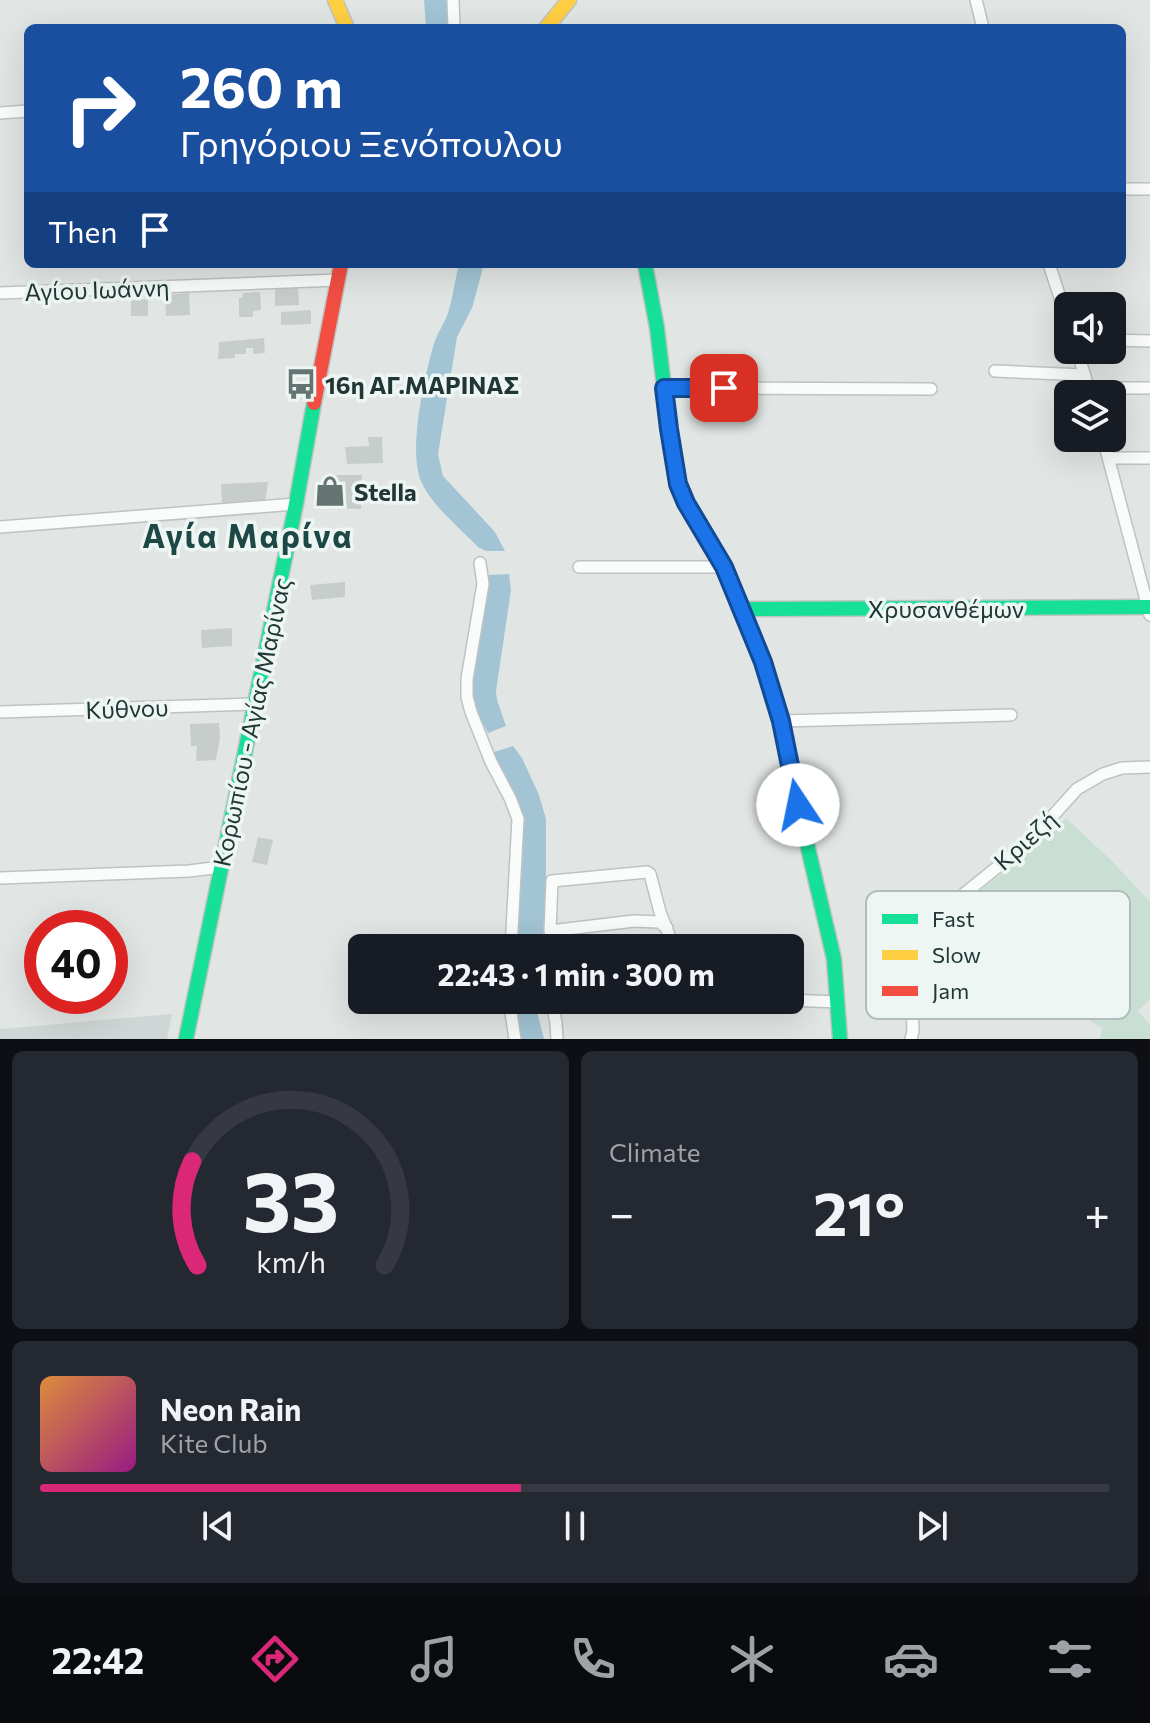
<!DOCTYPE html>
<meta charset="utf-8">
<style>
:root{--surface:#171b24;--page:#242831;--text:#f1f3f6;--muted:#9ea1a6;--line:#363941;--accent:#db2777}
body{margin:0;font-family:Commissioner,sans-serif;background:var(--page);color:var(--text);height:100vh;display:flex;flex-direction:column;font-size:30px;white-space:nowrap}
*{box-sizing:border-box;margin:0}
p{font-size:26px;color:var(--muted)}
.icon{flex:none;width:44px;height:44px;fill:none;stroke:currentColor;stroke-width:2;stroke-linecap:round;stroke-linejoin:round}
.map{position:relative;height:1039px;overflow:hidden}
.side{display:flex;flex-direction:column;gap:12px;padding:12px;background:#0d0f14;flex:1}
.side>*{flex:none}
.banner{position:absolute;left:24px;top:24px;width:1102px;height:244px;border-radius:12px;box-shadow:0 8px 32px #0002;background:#1a4fa0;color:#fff;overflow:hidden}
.tools{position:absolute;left:1054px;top:292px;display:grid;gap:16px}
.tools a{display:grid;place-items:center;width:72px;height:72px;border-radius:12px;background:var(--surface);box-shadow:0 8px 32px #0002;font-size:40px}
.speed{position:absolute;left:24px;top:910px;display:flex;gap:16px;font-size:40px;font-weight:700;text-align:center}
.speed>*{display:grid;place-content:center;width:104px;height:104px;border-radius:50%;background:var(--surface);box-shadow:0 8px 32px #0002;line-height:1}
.speed .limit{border:12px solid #d22;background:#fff;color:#111}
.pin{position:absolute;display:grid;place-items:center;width:68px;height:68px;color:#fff;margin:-34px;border-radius:16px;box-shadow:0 4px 12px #0006}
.me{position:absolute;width:88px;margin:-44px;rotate:349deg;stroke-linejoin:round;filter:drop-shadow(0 0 6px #0008)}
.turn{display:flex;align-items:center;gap:28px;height:168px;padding:0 24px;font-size:36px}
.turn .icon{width:104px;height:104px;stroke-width:2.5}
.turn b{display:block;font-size:56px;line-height:68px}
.then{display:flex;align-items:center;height:76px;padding:0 24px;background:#0003;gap:16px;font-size:30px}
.big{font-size:60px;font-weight:700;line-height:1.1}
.side .card{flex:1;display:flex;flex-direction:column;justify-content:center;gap:12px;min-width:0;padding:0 28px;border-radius:12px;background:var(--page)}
.side .dial{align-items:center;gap:0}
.dial svg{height:208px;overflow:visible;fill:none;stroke:var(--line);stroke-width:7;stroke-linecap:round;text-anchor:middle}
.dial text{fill:var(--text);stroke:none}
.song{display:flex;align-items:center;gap:24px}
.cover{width:96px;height:96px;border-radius:12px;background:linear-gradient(135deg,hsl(30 70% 55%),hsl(310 70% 35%))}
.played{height:8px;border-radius:4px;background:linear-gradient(90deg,var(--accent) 45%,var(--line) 45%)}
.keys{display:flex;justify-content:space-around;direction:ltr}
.heat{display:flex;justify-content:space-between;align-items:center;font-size:44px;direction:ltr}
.side .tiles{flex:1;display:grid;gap:12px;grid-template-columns:1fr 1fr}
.card:last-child{grid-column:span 2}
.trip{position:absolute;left:348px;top:934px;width:456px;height:80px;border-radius:12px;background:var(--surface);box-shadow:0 8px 32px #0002;font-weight:700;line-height:80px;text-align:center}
.dock{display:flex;height:128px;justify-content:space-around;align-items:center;background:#090b0e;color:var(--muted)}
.dock .icon{width:56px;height:56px}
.dock .on{color:var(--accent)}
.dock b{font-size:36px;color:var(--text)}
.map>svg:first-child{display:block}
.built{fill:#ced7d5}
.green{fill:#cadfd4}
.water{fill:#a2c4d4}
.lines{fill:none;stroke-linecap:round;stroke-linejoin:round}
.stream{stroke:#a2c4d4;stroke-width:3}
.building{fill:#c7cdcb}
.street-casing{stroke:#bec3c2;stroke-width:14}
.fast-casing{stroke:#bdc4c2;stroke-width:17}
.slow-casing{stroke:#bdc4c2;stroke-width:17}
.jam-casing{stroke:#bdc4c2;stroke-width:17}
.street{stroke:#fafbfb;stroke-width:11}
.fast{stroke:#16e098;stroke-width:14}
.slow{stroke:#ffcf43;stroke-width:14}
.jam{stroke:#f24e42;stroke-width:14}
.route-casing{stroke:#114b97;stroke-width:20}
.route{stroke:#1a73e8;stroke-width:14}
.labels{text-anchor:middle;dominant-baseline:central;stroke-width:7;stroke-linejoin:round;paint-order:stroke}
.street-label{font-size:24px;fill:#203735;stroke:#eef6f3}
.poi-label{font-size:24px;font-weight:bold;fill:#203735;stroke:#eef6f3;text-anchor:start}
.district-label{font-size:32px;font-weight:bold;letter-spacing:2px;fill:#1e4845;stroke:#eef6f3}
.key{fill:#eef6f3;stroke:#b0bdba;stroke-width:2}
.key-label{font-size:22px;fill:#203735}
</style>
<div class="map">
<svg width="1150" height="1039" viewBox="0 0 1150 1039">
<rect width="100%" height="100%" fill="#e1e6e5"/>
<!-- built -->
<path class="built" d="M172,1014l-5,25h-167v-10z"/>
<!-- green -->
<path class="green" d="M1066,818l45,42 39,42v97l-12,12 12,14v14h-50l2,-11 -13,-8 -47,-8 -2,-11 20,-24 5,-22 -9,-21 -111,-16 84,-66z"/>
<!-- water -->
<path class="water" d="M424,0h26l1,28h-25z
M459,264h25l-12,44 -15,29 -19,117 5,22 52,56 10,19h-19l-8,-4c-18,-19 -47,-42 -57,-66 -13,-30 3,-103 12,-134 3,-12 11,-23 15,-34 5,-16 7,-33 11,-49z
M509,574l2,16 -15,101 1,9 9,26 -18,7 -9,-16 -5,-19v-19l15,-104z
M513,746l9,12 17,37 7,24v72l-4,57h-25l6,-114 -29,-82z
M516,1007l20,1 8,31h-23l-3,-12z"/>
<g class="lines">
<!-- stream -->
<path class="stream" d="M523,1000l1,12"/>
</g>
<!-- building -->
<path class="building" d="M298,288l1,17 -24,1v-17z
M260,292l1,18 -8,1v6h-14v-19h3l1,-5z
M189,293l1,22 -24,1 -1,-21z
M148,299v17h-17v-16z
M311,310v14l-30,1v-13z
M264,338l1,15 -12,1v-6h-7v6h-11v4l-17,1 1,-17z
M368,437h14l1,26 -36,1 -2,-17 24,-1z
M327,475h35l-1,34 -35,-1z
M268,482l-3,21h-43l-1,-19z
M345,582v15l-33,3 -2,-15z
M232,628v18l-30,2 -1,-18z
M219,723l1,15 -4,22 -20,1 1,-15h-6l-1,-22z
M258,837l15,3 -6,25 -15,-3z"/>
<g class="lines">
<defs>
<path id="street" d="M453,0l1,28
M976,0l7,28
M0,113l28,-2
M1122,189h28
M1049,264l19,58
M0,293l338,-13
M1112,340l38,1
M1077,350l9,30
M995,371l89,4
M664,388l267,1
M1089,388h61
M1103,438l47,177
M1109,458h41
M0,527l296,-23
M480,563l3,21 -16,95v18l4,15 20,50 19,36 8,21 -7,129
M579,567h145
M0,712l254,-8
M781,721l230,-6
M0,878l189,-7 32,-4
M667,928l-8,-6 -25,-1 -84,10 2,-50 95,-9 3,2 10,38 14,36
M509,1000l6,39
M545,1000h31
M787,1000l51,2
M552,1001l4,22 1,16
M911,1039l2,-8c-1,-36 -8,-78 15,-108l104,-84 45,-50 26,-15 19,-6 28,-1"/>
<path id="fast" d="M645,264l12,64 12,101 9,55 8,19 38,64 39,95 18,59 17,84 36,154 6,80
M742,609l408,-2
M186,1039l110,-535 18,-101"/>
<path id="slow" d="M335,0l12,28
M546,28l23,-28"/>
<path id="jam" d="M314,403l27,-139"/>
</defs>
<!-- street casing -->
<use href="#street" class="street-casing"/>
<!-- fast casing -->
<use href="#fast" class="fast-casing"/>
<!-- slow casing -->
<use href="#slow" class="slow-casing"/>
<!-- jam casing -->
<use href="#jam" class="jam-casing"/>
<!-- street -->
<use href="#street" class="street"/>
<!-- fast -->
<use href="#fast" class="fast"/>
<!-- slow -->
<use href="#slow" class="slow"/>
<!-- jam -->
<use href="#jam" class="jam"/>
</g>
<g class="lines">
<defs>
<path id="route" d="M724,388h-60l5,41 9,55 8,19 38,64 39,95 18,59 17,84"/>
</defs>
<!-- route casing -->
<use href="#route" class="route-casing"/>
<!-- route -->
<use href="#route" class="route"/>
</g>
<!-- icons -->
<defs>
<symbol id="bus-bare" viewBox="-9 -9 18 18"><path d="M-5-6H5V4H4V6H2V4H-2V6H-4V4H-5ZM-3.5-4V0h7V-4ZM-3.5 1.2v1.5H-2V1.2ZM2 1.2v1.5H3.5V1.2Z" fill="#647473" stroke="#eef6f3" stroke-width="2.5" paint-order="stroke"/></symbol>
<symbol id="shop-bare" viewBox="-9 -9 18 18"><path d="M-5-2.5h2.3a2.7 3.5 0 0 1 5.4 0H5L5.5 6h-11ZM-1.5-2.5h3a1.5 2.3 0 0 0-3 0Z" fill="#647473" stroke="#eef6f3" stroke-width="2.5" paint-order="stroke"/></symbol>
</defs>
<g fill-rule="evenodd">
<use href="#bus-bare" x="279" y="362" width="44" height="44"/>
<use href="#shop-bare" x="308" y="469" width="44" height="44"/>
</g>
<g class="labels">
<!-- street labels -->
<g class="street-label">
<text transform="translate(97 289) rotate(-2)">Αγίου Ιωάννη</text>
<text x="946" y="608">Χρυσανθέμων</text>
<text transform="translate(127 708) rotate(-2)">Κύθνου</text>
<text transform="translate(251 722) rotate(-78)">Κορωπίου - Αγίας Μαρίνας</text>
<text transform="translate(1025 840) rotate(-42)">Κριεζή</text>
</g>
<!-- poi labels -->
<g class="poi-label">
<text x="325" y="384">16η ΑΓ.ΜΑΡΙΝΑΣ</text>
<text x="354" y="491">Stella</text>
</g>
<!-- district labels -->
<g class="district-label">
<text x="248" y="535">Αγία Μαρίνα</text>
</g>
</g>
<!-- legend -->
<rect x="866" y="891" width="264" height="128" rx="12" class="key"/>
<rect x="882" y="914" width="36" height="10" fill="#16e098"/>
<rect x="882" y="950" width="36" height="10" fill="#ffcf43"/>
<rect x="882" y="986" width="36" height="10" fill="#f24e42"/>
<g class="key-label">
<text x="932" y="927">Fast</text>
<text x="932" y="963">Slow</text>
<text x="932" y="999">Jam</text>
</g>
</svg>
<div class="tools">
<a><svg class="icon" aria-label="sound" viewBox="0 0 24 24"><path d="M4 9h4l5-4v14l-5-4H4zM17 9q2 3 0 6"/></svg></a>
<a><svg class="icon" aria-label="layers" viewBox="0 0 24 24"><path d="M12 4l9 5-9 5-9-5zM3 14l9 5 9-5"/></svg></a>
</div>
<div class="speed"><div class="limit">40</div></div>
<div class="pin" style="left:724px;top:388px;background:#d93025"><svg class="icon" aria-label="arrive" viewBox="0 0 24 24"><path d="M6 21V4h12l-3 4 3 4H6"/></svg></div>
<svg class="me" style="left:798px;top:805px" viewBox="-20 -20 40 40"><circle r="19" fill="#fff"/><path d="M0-13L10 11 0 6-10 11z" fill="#1a73e8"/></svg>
<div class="trip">22:43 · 1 min · 300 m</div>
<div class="banner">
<div class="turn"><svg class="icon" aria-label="right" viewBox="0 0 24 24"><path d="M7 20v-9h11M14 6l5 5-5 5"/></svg><div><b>260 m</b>Γρηγόριου Ξενόπουλου</div></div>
<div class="then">Then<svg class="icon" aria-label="arrive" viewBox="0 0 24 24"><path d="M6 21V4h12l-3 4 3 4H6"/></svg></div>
</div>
</div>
<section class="side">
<div class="tiles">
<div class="card dial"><svg viewBox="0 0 100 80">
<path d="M14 69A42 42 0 1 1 86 69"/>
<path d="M14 69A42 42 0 0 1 12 29" stroke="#db2777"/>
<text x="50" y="56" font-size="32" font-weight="700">33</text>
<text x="50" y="72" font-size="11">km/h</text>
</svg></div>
<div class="card"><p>Climate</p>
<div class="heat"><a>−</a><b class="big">21°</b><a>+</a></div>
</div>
<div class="card">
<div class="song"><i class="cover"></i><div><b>Neon Rain</b><p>Kite Club</p></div></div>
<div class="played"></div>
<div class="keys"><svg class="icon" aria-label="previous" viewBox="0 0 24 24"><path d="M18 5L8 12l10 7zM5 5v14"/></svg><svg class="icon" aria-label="pause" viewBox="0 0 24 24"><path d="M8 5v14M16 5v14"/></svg><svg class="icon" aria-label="next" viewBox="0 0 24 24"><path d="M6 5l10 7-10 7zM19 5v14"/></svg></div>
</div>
</div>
</section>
<nav class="dock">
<b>22:42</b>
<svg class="icon on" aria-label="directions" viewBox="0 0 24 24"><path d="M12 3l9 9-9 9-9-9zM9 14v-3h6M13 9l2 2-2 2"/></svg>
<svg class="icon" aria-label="music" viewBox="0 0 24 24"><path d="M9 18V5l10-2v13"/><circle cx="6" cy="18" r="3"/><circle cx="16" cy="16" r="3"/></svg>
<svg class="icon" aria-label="phone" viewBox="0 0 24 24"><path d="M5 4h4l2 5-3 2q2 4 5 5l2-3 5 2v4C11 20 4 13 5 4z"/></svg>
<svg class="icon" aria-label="climate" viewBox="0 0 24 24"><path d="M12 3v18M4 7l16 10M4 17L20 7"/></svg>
<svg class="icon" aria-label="car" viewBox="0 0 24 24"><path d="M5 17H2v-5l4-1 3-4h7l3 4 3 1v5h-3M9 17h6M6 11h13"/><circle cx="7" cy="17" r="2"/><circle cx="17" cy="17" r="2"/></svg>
<svg class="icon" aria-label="filters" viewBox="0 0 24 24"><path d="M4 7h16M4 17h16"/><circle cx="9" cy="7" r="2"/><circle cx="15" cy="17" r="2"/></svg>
</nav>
